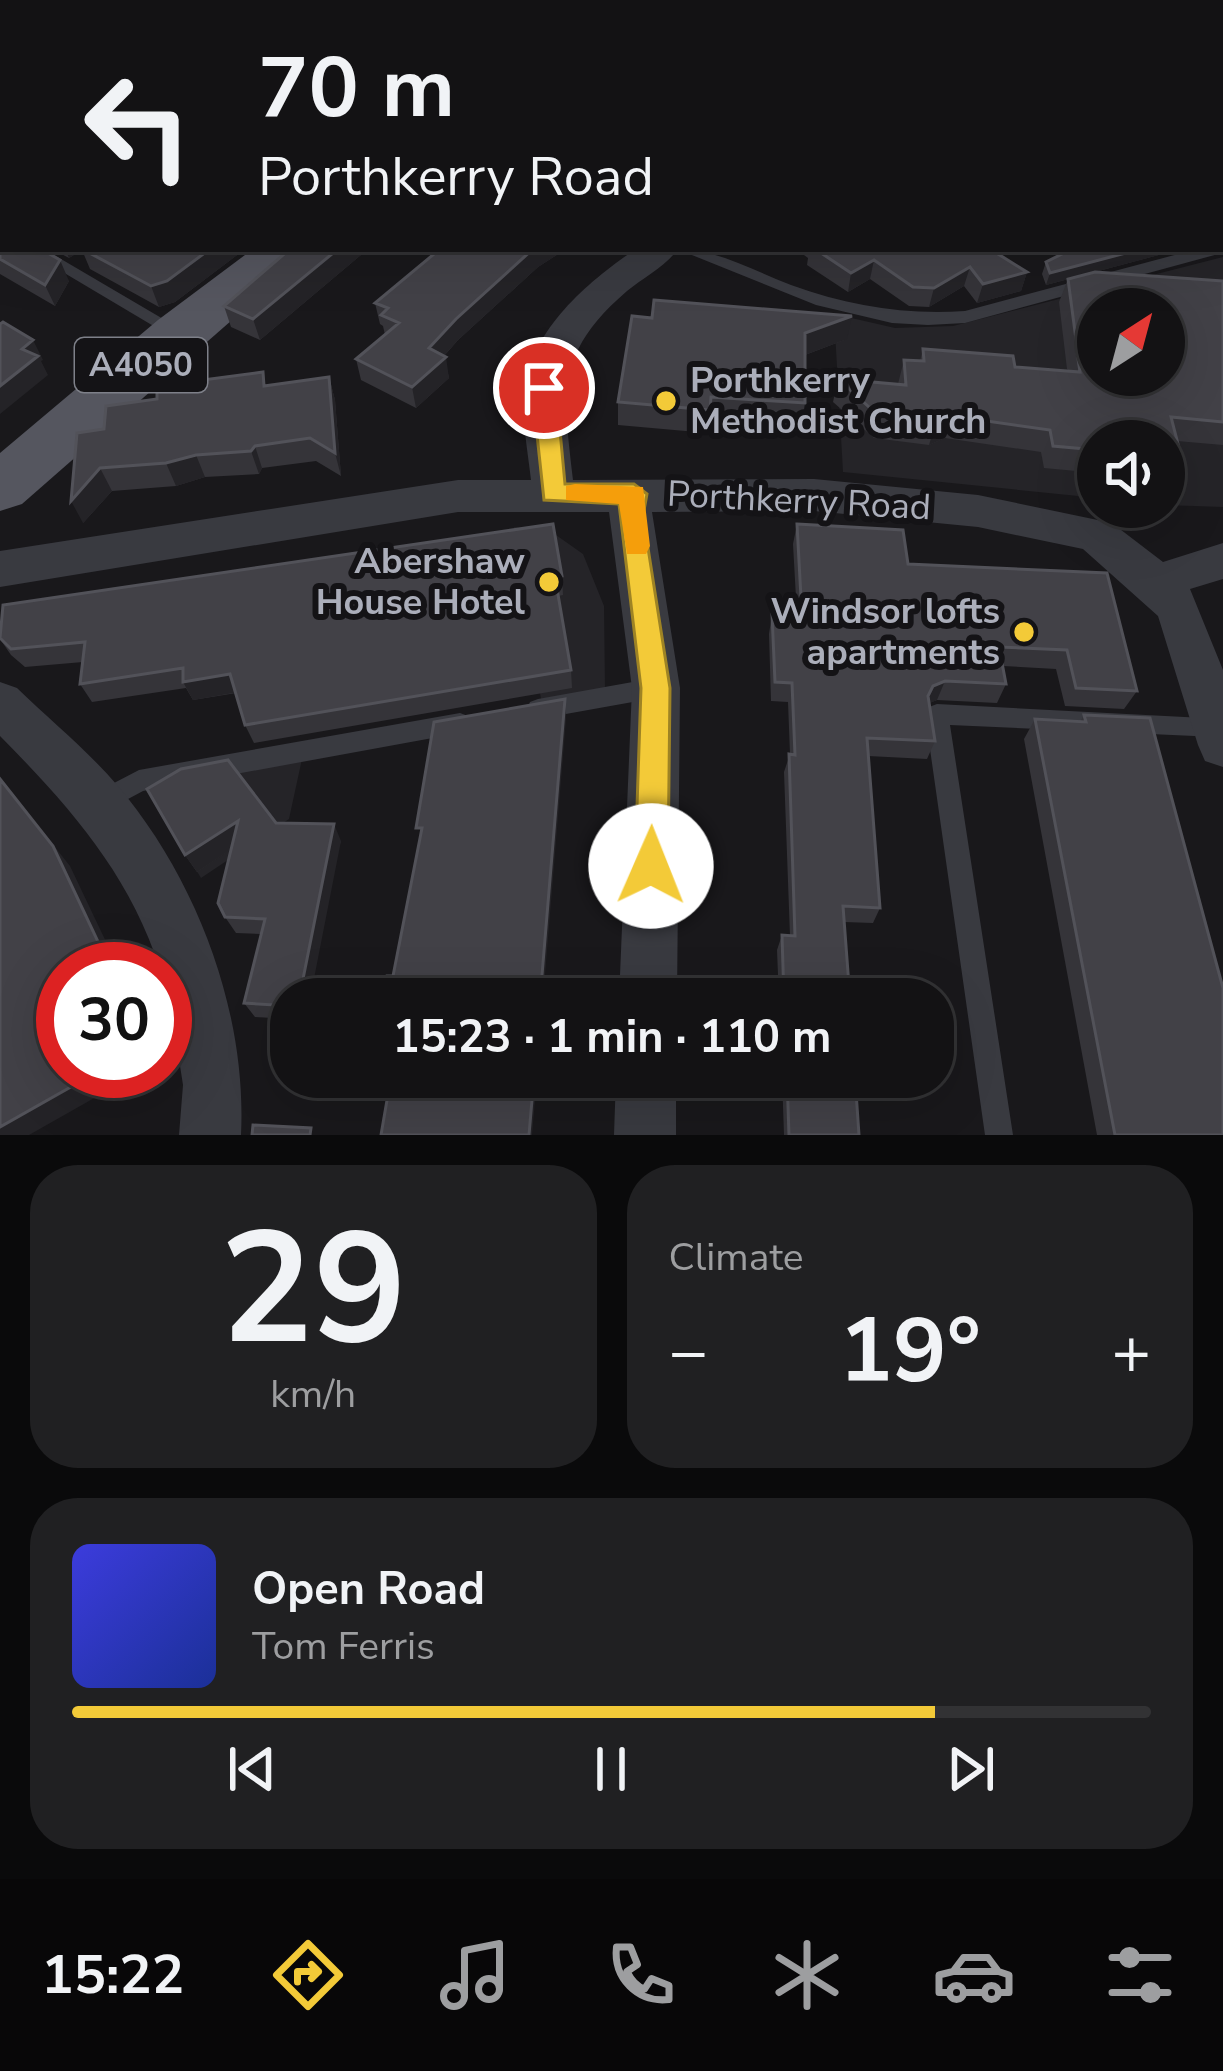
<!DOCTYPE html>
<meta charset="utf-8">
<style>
:root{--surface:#131214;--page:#202022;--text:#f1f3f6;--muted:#9d9ea0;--line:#323234;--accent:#f3ca38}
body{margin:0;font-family:"Nunito Sans",sans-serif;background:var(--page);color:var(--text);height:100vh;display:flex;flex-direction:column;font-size:45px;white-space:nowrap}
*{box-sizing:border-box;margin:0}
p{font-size:39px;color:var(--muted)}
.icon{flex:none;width:66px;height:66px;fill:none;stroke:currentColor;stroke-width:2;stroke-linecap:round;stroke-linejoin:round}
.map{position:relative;height:1135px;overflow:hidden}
.drawer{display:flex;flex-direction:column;gap:30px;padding:30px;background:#0a0a0b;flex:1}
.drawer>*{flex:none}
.hud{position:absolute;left:0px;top:0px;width:1224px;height:252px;box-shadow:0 12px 48px #0002,0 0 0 3px var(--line);background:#131214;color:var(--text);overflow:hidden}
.needle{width:78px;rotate:36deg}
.buttons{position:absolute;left:1077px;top:288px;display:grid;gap:24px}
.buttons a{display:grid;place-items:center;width:108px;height:108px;border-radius:50%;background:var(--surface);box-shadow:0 12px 48px #0002,0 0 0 3px var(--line);font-size:60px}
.speed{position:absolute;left:36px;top:942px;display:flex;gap:24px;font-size:60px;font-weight:700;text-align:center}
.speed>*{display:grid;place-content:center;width:156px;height:156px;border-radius:50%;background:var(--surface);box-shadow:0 12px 48px #0002,0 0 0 3px var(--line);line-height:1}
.speed .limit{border:18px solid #d22;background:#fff;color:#111}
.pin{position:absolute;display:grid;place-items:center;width:102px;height:102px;color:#fff;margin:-51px;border:6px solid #fff;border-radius:50%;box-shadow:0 3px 12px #0007}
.me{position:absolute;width:132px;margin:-66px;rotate:1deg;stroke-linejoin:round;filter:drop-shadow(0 0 9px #0008)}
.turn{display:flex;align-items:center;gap:42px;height:252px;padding:0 60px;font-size:54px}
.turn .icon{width:156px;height:156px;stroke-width:2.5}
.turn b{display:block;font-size:84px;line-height:102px}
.big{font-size:90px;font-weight:700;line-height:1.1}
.drawer .card{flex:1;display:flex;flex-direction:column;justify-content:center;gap:18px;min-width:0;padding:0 42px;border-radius:48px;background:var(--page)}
.drawer .dial{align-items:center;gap:0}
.dial b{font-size:156px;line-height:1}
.song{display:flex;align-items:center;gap:36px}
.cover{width:144px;height:144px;border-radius:18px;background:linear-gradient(135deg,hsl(240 70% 55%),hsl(230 70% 35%))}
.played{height:12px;border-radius:6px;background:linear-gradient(90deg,var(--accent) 80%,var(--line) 80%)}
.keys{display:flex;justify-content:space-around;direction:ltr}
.heat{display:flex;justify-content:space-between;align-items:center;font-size:66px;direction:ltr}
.drawer .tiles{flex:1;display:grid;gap:30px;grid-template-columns:1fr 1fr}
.card:last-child{grid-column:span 2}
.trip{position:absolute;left:270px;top:978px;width:684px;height:120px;border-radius:48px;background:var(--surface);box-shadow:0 12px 48px #0002,0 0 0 3px var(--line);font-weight:700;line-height:120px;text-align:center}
.tabs{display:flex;height:192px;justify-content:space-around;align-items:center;background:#080708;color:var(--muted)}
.tabs .icon{width:84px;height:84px}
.tabs .active{color:var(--accent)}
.tabs b{font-size:54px;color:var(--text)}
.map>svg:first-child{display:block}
.built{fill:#252428;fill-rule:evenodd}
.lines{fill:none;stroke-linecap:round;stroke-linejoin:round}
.lane{fill:#393a40;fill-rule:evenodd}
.street{fill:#393a40;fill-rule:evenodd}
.primary{fill:#55565f;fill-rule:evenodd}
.wall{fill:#353439}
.shaded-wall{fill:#242327}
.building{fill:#424147;stroke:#525259;stroke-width:3;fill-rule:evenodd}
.route{fill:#f3ca38;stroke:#9e8324;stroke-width:3}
.slow{fill:#f59e0b}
.poi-dot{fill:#f3ca38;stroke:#141316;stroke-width:4.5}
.labels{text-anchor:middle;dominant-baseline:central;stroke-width:12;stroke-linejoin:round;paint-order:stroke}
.shield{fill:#141316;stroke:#7e8089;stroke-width:3}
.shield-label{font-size:33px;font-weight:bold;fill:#abaeba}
.poi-label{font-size:36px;font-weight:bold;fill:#abaeba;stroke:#141316;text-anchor:end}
.street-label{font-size:36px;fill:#abaeba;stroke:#141316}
</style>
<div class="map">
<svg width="1223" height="1135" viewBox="0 0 1223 1135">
<rect width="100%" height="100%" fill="#19181b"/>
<!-- built -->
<path class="built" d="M1223,257v250l-59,-2v-64h-66v57l-255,-26 -9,-158 61,14 58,-2zM1098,309h66v66h-66z
M514,527l42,8 27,19 21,52 1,83 -64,10z
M302,759l-13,60 -88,59 -55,-90z"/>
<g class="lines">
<!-- lane -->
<path class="lane" d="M1221,245l1,8 -257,70 -37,2 -36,-2 -76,-18 -139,-56c40,0 77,22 114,36 58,21 113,30 174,26l232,-62h24z
M24,249h20l143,84 -9,6 -6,-2z
M655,678l8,3 3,7 -3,7 -8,3 -117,21 -8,-3 -3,-7 3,-7 8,-3z
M937,704l286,15v16l-6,2 -267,-12 63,410h-28l-60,-421 4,-7z
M460,713l8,3 4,7 -4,7 -8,3 -317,58 -43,23 -9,-3 -3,-8 3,-8 48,-25z"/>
<!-- street -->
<path class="street" d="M1071,0h28l2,3h-28z
M636,249h42c-12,17 -35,29 -51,42 -72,62 -64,102 -54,189l241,-1 164,16 134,28 51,39 60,-19v36l-33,10 33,81v97l-18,-6 -7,-16 -40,-129 -75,-67 -105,-22 -164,-16 -162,1 28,176 -3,311h-58l13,-311 -23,-176h-151l-458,75v-36l458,-71h73c-3,-28 -9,-57 -7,-85 5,-64 63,-113 112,-146z
M0,682l17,6c33,32 70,62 100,97 80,94 130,227 124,350h-62l4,-50 -18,-116h-5c-31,-96 -91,-163 -160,-233z
M616,1077h60v58h-62z"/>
<!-- primary -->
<path class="primary" d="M253,249h60l-291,255 -22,7v-58l158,-133z"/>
</g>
<!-- wall -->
<path class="wall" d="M1132,0h91v117h-2v-114h-88z
M0,199l3,50 66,32 -14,25 -55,-32z
M52,249h193l-70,53 -16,5 -69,-38 -8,-19 -13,8z
M290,249h78l-108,91 -29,-13 -7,-21z
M428,249h138l-28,18 -80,73 -14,16 5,22 -33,30 -55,-28 -5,-21 29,-24 -2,-9 -3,-2 -5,-21 60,-50z
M796,249h194l37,23 -6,19 -44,12 -13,-17 -35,21 -20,-1 -39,-27 -22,13 -41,-27 1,-7z
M1072,249h99l-1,3 -124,33 -4,-11 4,-12z
M1068,279l155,2v164l-46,-4 1,3 -14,27v-30h-66v32l-54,-5 -3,-16 -96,-14 -16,7 -55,-7 -41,-36 5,-23 60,5 6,-24 16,1 3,-12 92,18 54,4 -2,-2 -8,-67z
M847,339l-42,16v48l-4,23 -92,-7 -1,14 -90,-8v-23z
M329,377l6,23 6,76 -25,-15 -54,7 -3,6 -54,3 -29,9 -64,5 -29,32 21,-94 163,-44z
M797,524l111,40 199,9 30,118 -13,18 -59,-3 -9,-37 -53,-3 3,18 -9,19 -60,-3 -8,3 6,38 -8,18 -59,-3 12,152 -7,15 -29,-1 6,77h-71l-2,-49 5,-15 8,1 -6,-164 6,-18 -2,-52 -17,-1 -2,-67 3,-20 25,2 -4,-72z
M562,576l1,19 -5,1 13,74 1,18 -318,55 -9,-18 -9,-32 -43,7 -7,-12 -94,14 -12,-18 3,-22 -58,5 -14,-12 -11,-16z
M1084,715l139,420h-126l-73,-396 11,-20 45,3z
M276,823l65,18 -50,158v20l-36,-2 -11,-14 17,-69 -25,-1 -11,-16 6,-68 -34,23 -12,-17z
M782,1077h73l4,58h-75z"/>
<!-- shaded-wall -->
<path class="shaded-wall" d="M1034,0h30l-1,3h-35z
M65,249h18l-14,9z
M210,249h35l-70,53 -16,5 -8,-21z
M338,249h30l-108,91 -7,-21z
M533,249h33l-28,18 -80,73 -24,27 12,-10 3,21 -33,30 -4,-21 17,-39 27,-29z
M1141,249h30l-1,3 -124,33 4,-12z
M60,260l9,21 -14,25 -10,-21z
M874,260l-4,19 -22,13 3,-19z
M970,267l-6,19 -35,21 5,-19z
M1027,272l-6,19 -44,12 6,-19z
M852,316l-5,23 -45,17 3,-23z
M33,340l10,20 -2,1 7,14 -48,39v-28l22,-37z
M329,377l6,23 6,76 -6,-23z
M952,416l-7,22 -16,7 7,-23z
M255,446l7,22 -3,6 -8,-23z
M196,455l9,22 -29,9 -10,-23z
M100,468l12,23 -29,32 -12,-22z
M230,674l9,18 -46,8 -10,-18z
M945,681l-8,19 -12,5 8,-19z
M565,699l1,20 -23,280h-3z
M0,778l70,88 49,103h-12z
M238,821l10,17 -51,34 -12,-17z
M334,824l7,17 -31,158h-11z
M99,1071h43l-113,64h-29v-8z
M534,1077h3l-5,58h-3z"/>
<!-- building -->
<path class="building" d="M0,0h1034l-6,3h-1025v166l-3,-3z
M1148,0h75v107l-2,4v-108h-71z
M1221,160l2,2v36h-2z
M3,197v52h38l19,11 -15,25 -45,-26v-60z
M82,249h128l-43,32 -16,5z
M290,249h48l-85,70 -29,-13z
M440,249h93l-77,70 -27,29 17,9 -34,30 -56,-28 43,-36 -18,-8 7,-7 -13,-5z
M815,249h175l37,23 -44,12 -13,-17 -36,21 -21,-1 -39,-27 -23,13z
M1072,249h69l-91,24 -4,-11z
M1095,272l128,9v141l-52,-5 7,27h-10l4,13 -8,-1v-15h-66v9l-45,-4 -3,-16 -98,-14 -16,6 -57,-6 -41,-37 68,6 -2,-25 20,1 -1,-12 90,7 2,11 65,5 -3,-20h7l-7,-5 -9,-68zM1098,309h66v66h-66z
M654,300l198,16 -47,17v70l-94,-6 -1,13 -92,-8 14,-86 20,2z
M3,322l30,18 -11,9 16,7 -38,30v-62z
M263,372l1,14 65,-9 6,76 -25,-15 -55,8 -4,5 -55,4 -30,8 -66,5 -29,33 6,-68 27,-4 2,-23 51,-7v-13z
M553,524l9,52 -7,1 16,93 -326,55 -15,-51 -47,8v-14l-103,16 5,-42 -74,7 -11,-11 3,-33z
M797,524l106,6 5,34 199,9 30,118 -61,-3 -9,-38 -68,-3 7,37 -61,-3 -12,5 -5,10 7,45 -68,-3 13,170 -37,-2 7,93h-66l-2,-64 13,1 -6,-182 6,1 -3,-72 -17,-1 -3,-68 30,2z
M565,699l-25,300h-157l4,-23h6l29,-148h-6l18,-106z
M1084,715l66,3 73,270v147h-108l-80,-416 51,3z
M228,760l48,63 58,1 -35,175h-8v7l-47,-3 21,-84 -40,-2 -7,-14 20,-82 -53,34 -38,-66 34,-20z
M0,779l53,67 48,102 6,21h-44v102h36l-99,56z
M391,1077h143l-5,58h-148z
M787,1077h68l4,58h-70z
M253,1125l58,3 -1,7h-58z"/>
<!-- route -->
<path class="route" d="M544,379l12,9 9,96h69l13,10 -4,22 27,172 -2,178 -5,11 -12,4 -11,-4 -5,-11 6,-178 -22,-184 -75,-4 -12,-112z"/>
<!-- slow -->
<path class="slow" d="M575,484l68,3 7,59 -4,8h-19l-8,-50 -53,-4v-14z"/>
<!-- markers -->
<g class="poi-dot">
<circle cx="666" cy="401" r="12"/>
<circle cx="549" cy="582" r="12"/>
<circle cx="1024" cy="632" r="12"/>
</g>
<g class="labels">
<!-- shield labels -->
<rect class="shield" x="75" y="338" width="132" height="54" rx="9"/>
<g class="shield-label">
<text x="141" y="365">A4050</text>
</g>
<!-- poi labels -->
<g class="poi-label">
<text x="690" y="380" text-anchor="start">Porthkerry<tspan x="690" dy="41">Methodist Church</tspan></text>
<text x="525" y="561">Abershaw<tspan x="525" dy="41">House Hotel</tspan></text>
<text x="1000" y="611">Windsor lofts<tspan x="1000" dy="41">apartments</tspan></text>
</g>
<!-- street labels -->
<g class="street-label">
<text transform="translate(799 501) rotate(3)">Porthkerry Road</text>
</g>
</g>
</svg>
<div class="buttons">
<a><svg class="needle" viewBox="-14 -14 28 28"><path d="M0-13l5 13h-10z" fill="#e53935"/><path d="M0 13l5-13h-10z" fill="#9d9ea0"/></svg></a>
<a><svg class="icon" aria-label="sound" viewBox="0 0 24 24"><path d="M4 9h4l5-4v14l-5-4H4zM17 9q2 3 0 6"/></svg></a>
</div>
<div class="speed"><div class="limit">30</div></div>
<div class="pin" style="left:544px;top:388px;background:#d93025"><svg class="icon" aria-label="arrive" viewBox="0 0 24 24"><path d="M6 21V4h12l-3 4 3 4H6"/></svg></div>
<svg class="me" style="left:651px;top:866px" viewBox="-20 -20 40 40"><circle r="19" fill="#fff"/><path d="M0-13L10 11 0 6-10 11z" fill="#f3ca38"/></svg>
<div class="trip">15:23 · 1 min · 110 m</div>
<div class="hud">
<div class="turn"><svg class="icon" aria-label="left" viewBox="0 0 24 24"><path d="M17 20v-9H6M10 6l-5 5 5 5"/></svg><div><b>70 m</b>Porthkerry Road</div></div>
</div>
</div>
<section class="drawer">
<div class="tiles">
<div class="card dial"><b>29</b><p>km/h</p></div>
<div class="card"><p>Climate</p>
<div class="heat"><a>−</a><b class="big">19°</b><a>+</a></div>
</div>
<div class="card">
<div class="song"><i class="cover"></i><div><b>Open Road</b><p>Tom Ferris</p></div></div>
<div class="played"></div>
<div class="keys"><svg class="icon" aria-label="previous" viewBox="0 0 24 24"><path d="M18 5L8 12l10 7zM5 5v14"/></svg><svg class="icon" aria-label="pause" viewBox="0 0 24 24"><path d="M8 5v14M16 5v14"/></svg><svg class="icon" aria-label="next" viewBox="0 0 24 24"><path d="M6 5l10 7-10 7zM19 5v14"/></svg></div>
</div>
</div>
</section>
<nav class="tabs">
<b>15:22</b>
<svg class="icon active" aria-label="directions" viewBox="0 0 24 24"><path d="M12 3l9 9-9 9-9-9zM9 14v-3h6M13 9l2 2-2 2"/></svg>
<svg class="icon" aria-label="music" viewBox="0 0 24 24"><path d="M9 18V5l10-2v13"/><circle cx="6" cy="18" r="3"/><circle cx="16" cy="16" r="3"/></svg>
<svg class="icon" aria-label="phone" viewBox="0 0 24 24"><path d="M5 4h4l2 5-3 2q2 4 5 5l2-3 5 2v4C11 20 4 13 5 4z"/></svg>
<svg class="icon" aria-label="climate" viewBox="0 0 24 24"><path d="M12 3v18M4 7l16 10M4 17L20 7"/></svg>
<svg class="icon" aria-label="car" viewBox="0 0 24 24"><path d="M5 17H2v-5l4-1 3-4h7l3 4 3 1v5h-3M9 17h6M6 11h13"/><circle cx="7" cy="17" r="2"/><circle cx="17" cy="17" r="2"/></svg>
<svg class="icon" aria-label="filters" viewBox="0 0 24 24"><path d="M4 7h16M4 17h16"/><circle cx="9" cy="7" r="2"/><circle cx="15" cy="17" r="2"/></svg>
</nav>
